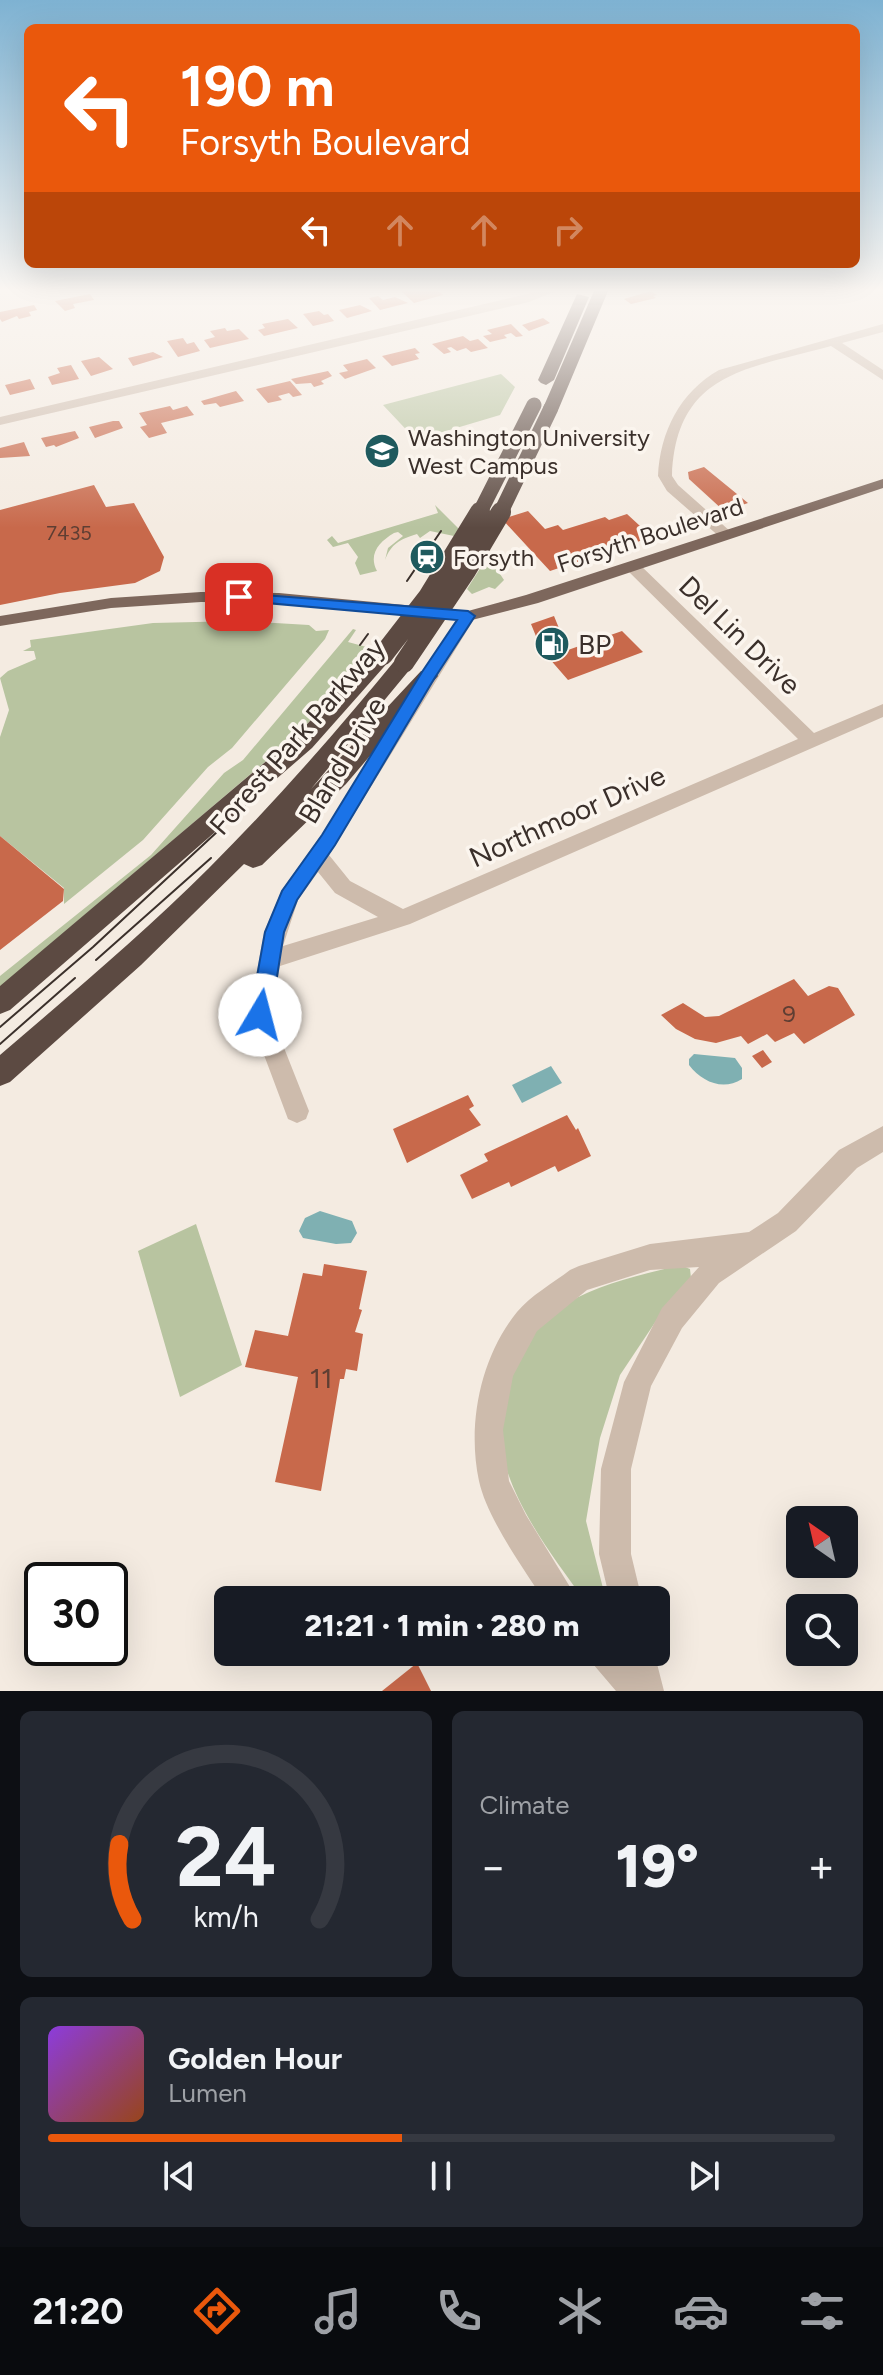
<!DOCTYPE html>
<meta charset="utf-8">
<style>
:root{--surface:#171b24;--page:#242831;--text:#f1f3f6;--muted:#9ea1a6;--line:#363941;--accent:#ea580c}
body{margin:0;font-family:Figtree,sans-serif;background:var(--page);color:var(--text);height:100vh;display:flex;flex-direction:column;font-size:30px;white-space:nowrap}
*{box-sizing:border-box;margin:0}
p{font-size:26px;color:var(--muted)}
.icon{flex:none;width:44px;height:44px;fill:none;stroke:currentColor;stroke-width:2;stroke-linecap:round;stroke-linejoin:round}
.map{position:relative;height:1691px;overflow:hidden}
.drawer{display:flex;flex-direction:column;gap:20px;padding:20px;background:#0d0f14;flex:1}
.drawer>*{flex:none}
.guide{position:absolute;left:24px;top:24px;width:836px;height:244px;border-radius:12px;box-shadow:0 8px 32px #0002;background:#ea580c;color:#fff;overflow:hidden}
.needle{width:52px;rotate:326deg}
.fabs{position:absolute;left:786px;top:1506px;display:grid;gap:16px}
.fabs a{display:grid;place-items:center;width:72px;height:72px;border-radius:12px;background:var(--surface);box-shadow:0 8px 32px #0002;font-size:40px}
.speed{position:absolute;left:24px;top:1562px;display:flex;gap:16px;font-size:40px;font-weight:700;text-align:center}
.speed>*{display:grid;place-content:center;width:104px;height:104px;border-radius:50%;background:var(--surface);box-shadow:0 8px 32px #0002;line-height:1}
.speed .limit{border:4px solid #111;border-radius:12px;background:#fff;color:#111}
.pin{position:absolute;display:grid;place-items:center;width:68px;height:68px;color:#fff;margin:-34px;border-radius:16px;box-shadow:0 4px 12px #0006}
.me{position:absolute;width:88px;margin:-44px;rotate:8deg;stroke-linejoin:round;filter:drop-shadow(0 0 6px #0008)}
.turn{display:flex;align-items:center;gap:28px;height:168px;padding:0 24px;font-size:36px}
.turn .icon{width:104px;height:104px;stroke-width:2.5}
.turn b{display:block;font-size:56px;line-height:68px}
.lanes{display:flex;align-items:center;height:76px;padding:0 24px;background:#0003;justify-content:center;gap:40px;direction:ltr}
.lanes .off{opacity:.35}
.big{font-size:60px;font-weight:800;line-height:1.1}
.drawer .card{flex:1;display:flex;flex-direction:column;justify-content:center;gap:12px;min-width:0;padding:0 28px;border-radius:12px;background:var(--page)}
.drawer .dial{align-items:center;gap:0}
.dial svg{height:208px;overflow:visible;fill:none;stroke:var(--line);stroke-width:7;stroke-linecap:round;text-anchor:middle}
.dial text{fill:var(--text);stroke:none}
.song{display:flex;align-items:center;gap:24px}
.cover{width:96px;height:96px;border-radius:12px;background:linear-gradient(135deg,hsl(270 70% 55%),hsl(20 70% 35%))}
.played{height:8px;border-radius:4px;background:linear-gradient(90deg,var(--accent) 45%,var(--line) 45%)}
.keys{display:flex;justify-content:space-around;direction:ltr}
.heat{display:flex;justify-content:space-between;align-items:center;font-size:44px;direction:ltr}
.drawer .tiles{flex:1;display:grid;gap:20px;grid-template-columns:1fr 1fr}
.card:last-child{grid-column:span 2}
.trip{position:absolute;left:214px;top:1586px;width:456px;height:80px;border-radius:12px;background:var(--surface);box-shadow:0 8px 32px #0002;font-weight:800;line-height:80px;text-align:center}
.menu{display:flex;height:128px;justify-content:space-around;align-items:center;background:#090b0e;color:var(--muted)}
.menu .icon{width:56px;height:56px}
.menu .active{color:var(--accent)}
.menu b{font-size:36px;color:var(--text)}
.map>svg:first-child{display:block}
.green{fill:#b8c4a0}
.water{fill:#7fb0b2}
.building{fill:#c8694b}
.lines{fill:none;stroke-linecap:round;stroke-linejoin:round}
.minor{fill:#cdbbac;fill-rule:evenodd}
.major{fill:#7d675c;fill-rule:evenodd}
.highway{fill:#5c4a42;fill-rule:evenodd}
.tram{stroke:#3b302b;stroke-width:2}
.highway-bridge-far1{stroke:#5c4a42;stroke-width:15}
.highway-bridge{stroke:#5c4a42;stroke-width:20}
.route{fill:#1a73e8;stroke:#114b97;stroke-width:2}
.labels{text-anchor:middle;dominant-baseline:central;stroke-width:7;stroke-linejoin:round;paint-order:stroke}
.far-number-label{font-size:20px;fill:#5e3e33}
.far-poi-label{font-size:24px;fill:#3b302b;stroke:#fbf5ee;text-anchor:start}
.far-street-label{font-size:24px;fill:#3b302b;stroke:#fbf5ee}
.number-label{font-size:24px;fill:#5e3e33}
.street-label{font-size:28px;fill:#3b302b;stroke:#fbf5ee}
.poi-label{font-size:28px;fill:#3b302b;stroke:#fbf5ee;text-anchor:start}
.near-number-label{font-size:28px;fill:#5e3e33}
</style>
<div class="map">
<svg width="883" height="1691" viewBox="0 0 883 1691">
<rect width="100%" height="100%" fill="#f4ebe1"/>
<!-- green -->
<path class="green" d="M501,374l14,13 -15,28 -84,25 -33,-35z
M435,505l24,24 -5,7 -24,-5 -10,7 -3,-4c-17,5 -26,10 -32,26l3,-12 15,-12 -5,-4 -4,1c-15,9 -26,21 -17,38l-17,4 -5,-12 3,-6 -10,-14 -15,4 -6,-7 5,-4 6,7 100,-30z
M488,556l16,24 -9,9 -6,-2 -17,7 -5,-5z
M239,621l70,4 7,6 13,-1 -4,9 -93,109 -24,19 -65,73 -79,64v-16l-64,-52v-99l9,-27 -9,-32 8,-7 28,-12 -2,-8h-11l8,-4 -1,-7 123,-17z
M353,629l3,1 -8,12 26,7 -75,84 -299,254v-11l151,-121 73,-82 19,-13z
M196,1224l46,141 -62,32 -42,-146z
M680,1265l10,4 1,9 -23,25 -48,72 -20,63 -14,83 20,79h-22c-41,-58 -103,-133 -79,-209 3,-9 9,-18 13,-27 14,-30 18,-42 48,-60 34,-21 76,-29 114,-39z"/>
<!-- water -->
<path class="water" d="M694,1054l41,4 7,10v11c-19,12 -40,3 -53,-14v-6z
M551,1066l11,17 -40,20 -10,-18z
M320,1211l32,10 5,12 -6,10 -15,1 -33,-6 -4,-7 6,-13z"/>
<!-- building -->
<path class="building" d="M401,291h37l5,4 -29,8z
M651,291l6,4 -4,1 3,2 -25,6 -7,-5z
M90,294l4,6 -21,4 2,4 -10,3 -10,-10z
M378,296l5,4 12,-3 13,6 -28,7 -11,-12z
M34,305l3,5 -8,2 2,4 -12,3 -2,-3 -15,6 -2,-3v-7z
M360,305l12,6 -25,7 -8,-8z
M319,311l5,4 4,-1 6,7 -21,5 -10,-12z
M543,318l7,5 -21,8 -7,-6z
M288,319l10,9 -34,8 -6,-6 7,-2 -3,-4z
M511,324l12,12 -7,1 -5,-4 -7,2 3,3 -17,4 -7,-6 9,-2 -5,-4z
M225,328l2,3 12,-2 10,10 -39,9 -6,-8 11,-3 -5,-6z
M463,336l7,5 8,-2 10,9 -17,4 -5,-4 -9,3 -6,-4 -4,1 4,4 -7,2 -12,-10z
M183,338l4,6 7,-2 6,9 -22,6 -11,-16z
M415,348l5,5 -5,1 4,5 -27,7 -10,-10z
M153,352l10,5 -30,9 -5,-8z
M99,357l14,12 -22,7 -10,-15z
M367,359l9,9 -31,11 -6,-6 9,-2 -5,-6z
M71,365l8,14 -27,6 -4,-8 12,-4 -3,-5z
M328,371l4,5 -11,5 3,3 -10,3 -3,-4 -15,1 -5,-5z
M30,379l5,10 -25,6 -5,-10z
M290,381l12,14 -9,2 -4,-4 -11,3 4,4 -14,3 -12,-14z
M236,391l8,10 -24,6 -4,-4 -12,2 -3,-4z
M170,406l3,4 14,-4 7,9 -33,8 6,10 -18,5 -9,-11 7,-2 -8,-12z
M113,421h6l4,7 -28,10 -6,-11z
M75,431l4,7 -23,9 -2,-2 -8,2 -5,-9z
M24,442l6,14 -30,2v-10z
M704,467l44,36 -24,8 -35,-32 -1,-7z
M94,485l12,22 28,-4 30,54 -4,14 -25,12 -75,10 -60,12v-95z
M528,511l17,18 13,-4 5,5 42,-13 4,3 18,-6 25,23 -102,34 -48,-52z
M554,616l11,27 -23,8 -11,-27z
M622,631l21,21 -75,28 -20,-23z
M0,836l64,53 -1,12 -63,49z
M794,979l14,17 21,-10 9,2 17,27 -51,29 -10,-11 -19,9 -8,-8 -19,10 -7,-8 -25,7 -21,-4 -19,-10 -15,-14 22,-12 22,14 14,-1z
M763,1050l9,12 -10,6 -10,-12z
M468,1095l6,11 -5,3 12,16 -74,38 -14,-34z
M567,1115l9,15 2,-2 13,28 -33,16 -3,-6 -44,21 -2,-5 -37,17 -12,-24 28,-14 -4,-7z
M324,1264l43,7 -8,38 3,1 -7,22 8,2 -6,37 -11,-2 -2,10h-4l-19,112 -46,-9 23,-105 -53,-10 10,-37 33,6 15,-63 19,3z
M417,1663l14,28h-49z"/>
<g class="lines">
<!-- minor -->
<path class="minor" d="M540,291h16l-27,11 -529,123v-8z
M883,324v8l-41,11 41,27v10l-52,-34c-82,23 -155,25 -159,130l6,9 53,47v6h-10l-54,-47 -9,-15c2,-44 22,-84 61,-106z
M632,561l6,2 176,170 69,-29v13l-473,207 -130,42 -9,49 38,96 -3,8 -9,4 -9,-4 -39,-104 15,-83 18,-42 40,-56 140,-222h12l2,4 -147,239 21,26 53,28 395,-170 -172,-170 -2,-3zM318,872l17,21 43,24 -95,29 15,-46z
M883,1126v26l-26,16 -61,63 -77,52 -37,45 -31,58 -20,83v85l11,46h-32l-11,-46 2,-85 23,-87 38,-74 37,-41 -49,3 -63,20 -50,41 -24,45 -10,54 6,51 17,34 52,85h-34c-21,-32 -57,-82 -65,-119 -12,-56 1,-123 38,-169 13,-16 36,-29 53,-42l9,-4 71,-22 99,-12 29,-19 61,-63z
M589,1652h65l10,39h-48l-23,-27z"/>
<!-- major -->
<path class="major" d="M883,479v9l-345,115 -70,18 -189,-18 -78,-1 -90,6 -111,18v-10l111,-18 90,-6 78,1 189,18 58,-16z"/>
<!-- highway -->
<path class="highway" d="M594,291h14l-49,117 -2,3h-12l-2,-3z
M577,294l12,3 -35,83 -8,5 -5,-2 -3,-3z
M383,648l10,7 -3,5 -78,88 -302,262 -10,4v-28l296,-250 80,-86z
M404,656l10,7 -3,5 -100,121 110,-118h14l3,5 -92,108 -84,81 -9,3 -9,-4 -103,101 -131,117 -10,4v-31c71,-61 143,-121 209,-187 67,-67 128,-137 188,-210z"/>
<!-- tram -->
<path class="tram" d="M407,581l34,-50
M360,645l8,-11
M96,960l115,-102
M0,1027l93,-80 125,-116
M0,1044l75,-66"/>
<!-- highway-bridge-far1 -->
<path class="highway-bridge-far1" d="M479,514l55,-109
M500,514l51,-106"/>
<!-- highway-bridge -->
<path class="highway-bridge" d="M383,655l45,-58 52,-85
M404,663l62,-92 35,-59"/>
</g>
<!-- sky -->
<linearGradient id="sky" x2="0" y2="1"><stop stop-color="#7eb2d2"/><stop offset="0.55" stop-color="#faf6f2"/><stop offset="1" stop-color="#faf6f2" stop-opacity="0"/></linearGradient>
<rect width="883" height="528" fill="url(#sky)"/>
<!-- route -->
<path class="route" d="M239,593l229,18 7,5 -41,63 -99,166 -38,55 -13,32 -13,83 -3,6 -8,3 -7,-3 -3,-6 15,-83 17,-41 40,-56 100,-163 35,-52 -224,-20 -2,-3z"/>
<!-- icons -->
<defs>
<symbol id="university-disc" viewBox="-11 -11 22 22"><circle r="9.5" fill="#1f5a5e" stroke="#fbf5ee"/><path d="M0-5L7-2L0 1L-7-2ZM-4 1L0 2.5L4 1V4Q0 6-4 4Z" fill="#fff"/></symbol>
<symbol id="station-disc" viewBox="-11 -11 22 22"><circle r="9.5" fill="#1f5a5e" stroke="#fbf5ee"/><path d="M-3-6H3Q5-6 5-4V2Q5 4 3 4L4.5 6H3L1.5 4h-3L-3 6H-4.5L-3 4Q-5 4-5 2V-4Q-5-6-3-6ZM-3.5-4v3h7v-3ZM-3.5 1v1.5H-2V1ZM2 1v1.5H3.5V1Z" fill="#fff"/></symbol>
<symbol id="fuel-disc" viewBox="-11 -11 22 22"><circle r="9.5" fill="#1f5a5e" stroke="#fbf5ee"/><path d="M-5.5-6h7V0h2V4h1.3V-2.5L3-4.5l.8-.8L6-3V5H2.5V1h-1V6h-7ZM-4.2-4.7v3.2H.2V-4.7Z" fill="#fff"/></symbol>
</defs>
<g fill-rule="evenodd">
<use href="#university-disc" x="362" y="431" width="40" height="40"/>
<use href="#station-disc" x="407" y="537" width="40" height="40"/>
<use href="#fuel-disc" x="532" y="624" width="40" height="40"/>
</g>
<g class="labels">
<!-- far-number labels -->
<g class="far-number-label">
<text x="69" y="533">7435</text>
</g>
<!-- far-poi labels -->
<g class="far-poi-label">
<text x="408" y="437">Washington University<tspan x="408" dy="28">West Campus</tspan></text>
<text x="453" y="557">Forsyth</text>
</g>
<!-- far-street labels -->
<g class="far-street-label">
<text transform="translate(650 535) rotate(-18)">Forsyth Boulevard</text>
</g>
<!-- number labels -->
<g class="number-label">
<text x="789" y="1013">9</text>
</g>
<!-- street labels -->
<g class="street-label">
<text transform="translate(740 635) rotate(44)">Del Lin Drive</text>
<text transform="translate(297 736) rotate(-49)">Forest Park Parkway</text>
<text transform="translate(342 760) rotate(-59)">Bland Drive</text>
<text transform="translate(567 816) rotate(-24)">Northmoor Drive</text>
</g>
<!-- poi labels -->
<g class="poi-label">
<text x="578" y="644">BP</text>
</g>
<!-- near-number labels -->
<g class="near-number-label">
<text x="321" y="1378">11</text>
</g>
</g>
</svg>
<div class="fabs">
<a><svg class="needle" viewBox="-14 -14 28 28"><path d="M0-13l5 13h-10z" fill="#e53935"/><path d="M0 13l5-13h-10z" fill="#9ea1a6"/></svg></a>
<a><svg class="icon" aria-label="search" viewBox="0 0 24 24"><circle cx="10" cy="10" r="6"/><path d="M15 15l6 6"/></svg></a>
</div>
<div class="speed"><div class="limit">30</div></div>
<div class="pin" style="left:239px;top:597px;background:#d93025"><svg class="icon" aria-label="arrive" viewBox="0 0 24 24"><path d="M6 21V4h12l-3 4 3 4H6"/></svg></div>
<svg class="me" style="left:260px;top:1015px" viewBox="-20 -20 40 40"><circle r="19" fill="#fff"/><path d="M0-13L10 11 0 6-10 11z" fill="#1a73e8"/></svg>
<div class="trip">21:21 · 1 min · 280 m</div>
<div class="guide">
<div class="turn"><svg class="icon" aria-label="left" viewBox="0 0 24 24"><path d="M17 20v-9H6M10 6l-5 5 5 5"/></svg><div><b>190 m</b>Forsyth Boulevard</div></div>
<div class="lanes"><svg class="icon" aria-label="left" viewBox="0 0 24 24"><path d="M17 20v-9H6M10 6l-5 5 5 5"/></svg><svg class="icon off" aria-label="ahead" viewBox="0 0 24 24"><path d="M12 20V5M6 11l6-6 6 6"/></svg><svg class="icon off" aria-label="ahead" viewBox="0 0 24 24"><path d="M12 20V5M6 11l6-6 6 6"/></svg><svg class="icon off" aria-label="right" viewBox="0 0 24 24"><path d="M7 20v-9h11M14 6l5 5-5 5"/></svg></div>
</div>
</div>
<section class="drawer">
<div class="tiles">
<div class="card dial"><svg viewBox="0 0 100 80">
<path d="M14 69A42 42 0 1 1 86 69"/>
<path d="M14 69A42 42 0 0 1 9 40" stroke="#ea580c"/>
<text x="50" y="56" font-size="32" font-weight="700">24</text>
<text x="50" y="72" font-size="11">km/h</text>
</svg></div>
<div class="card"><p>Climate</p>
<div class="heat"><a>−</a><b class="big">19°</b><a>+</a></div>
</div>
<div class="card">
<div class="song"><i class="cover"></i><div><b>Golden Hour</b><p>Lumen</p></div></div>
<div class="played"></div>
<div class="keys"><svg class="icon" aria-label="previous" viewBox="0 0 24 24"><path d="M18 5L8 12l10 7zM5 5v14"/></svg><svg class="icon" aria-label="pause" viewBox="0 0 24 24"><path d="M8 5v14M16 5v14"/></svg><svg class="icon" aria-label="next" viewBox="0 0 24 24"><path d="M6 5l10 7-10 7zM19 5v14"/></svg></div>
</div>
</div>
</section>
<nav class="menu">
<b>21:20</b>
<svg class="icon active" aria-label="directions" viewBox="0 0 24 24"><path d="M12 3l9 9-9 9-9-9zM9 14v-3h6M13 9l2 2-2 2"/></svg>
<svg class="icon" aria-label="music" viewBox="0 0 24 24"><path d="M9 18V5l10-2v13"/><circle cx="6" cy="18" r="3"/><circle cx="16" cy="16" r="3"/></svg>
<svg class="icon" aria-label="phone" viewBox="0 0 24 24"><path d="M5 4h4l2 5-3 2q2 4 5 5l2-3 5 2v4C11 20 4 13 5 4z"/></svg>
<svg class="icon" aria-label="climate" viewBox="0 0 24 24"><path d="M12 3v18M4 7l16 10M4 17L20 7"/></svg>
<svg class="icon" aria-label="car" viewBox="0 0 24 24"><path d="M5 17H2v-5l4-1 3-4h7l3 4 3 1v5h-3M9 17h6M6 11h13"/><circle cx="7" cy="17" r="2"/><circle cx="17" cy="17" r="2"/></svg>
<svg class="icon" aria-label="filters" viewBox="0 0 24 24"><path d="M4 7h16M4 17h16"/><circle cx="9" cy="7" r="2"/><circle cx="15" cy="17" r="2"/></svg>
</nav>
